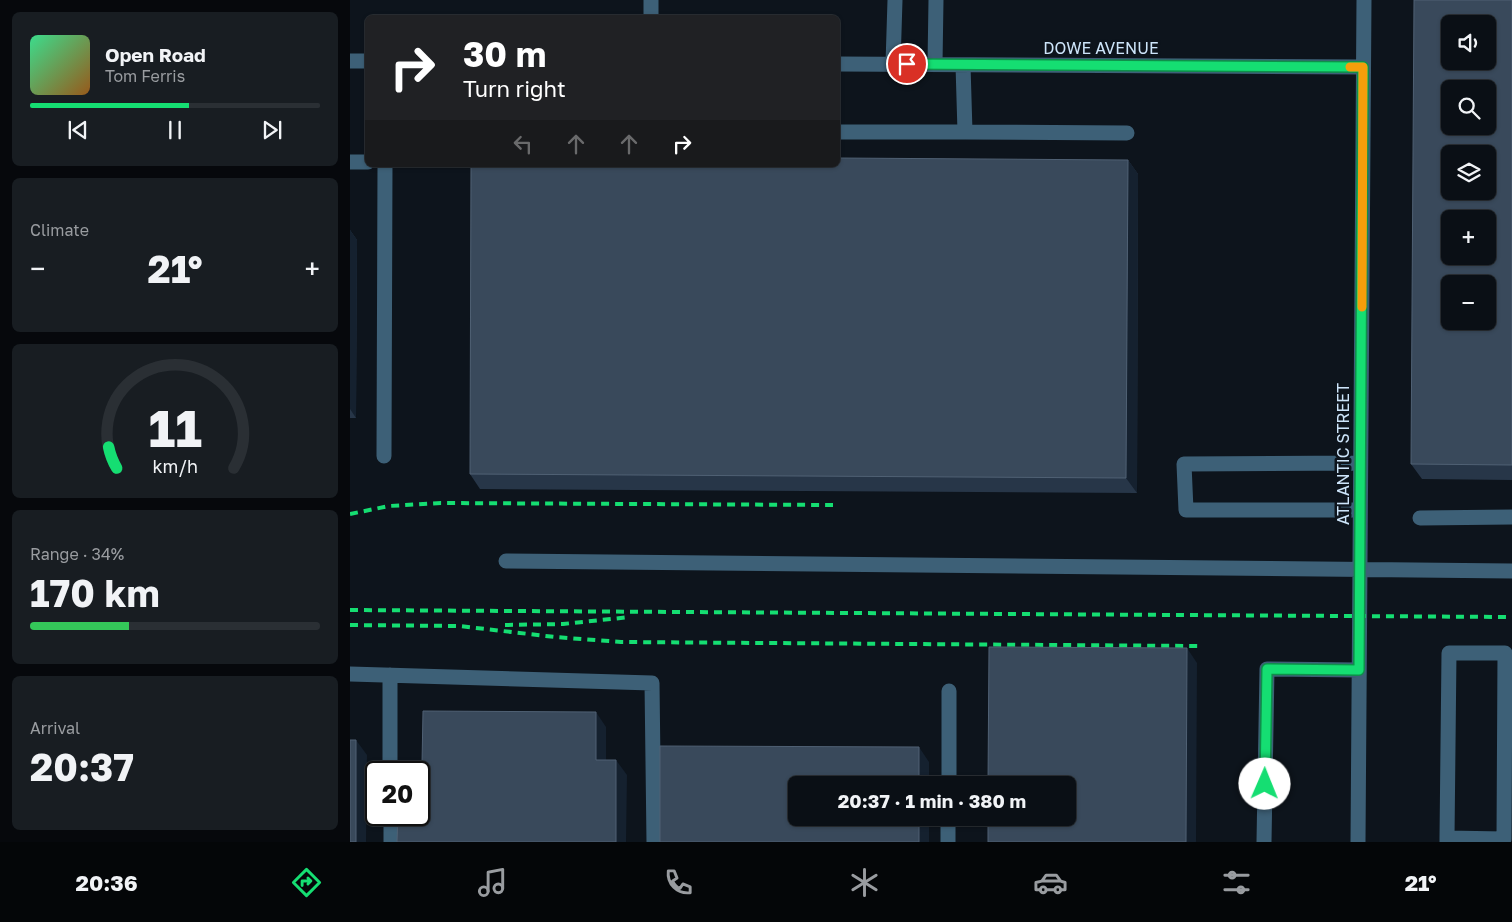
<!DOCTYPE html>
<meta charset="utf-8">
<style>
:root{--surface:#0a0f15;--page:#181d22;--text:#f1f3f6;--muted:#999ca0;--line:#2a2f34;--accent:#15de72}
body{margin:0;font-family:"Golos Text",sans-serif;background:var(--page);color:var(--text);height:100vh;display:flex;flex-direction:column;font-size:19px;white-space:nowrap}
*{box-sizing:border-box;margin:0}
p{font-size:16px;color:var(--muted)}
.icon{flex:none;width:28px;height:28px;fill:none;stroke:currentColor;stroke-width:2;stroke-linecap:round;stroke-linejoin:round}
.map{position:relative;flex:1;overflow:hidden}
.sheet{display:flex;flex-direction:column;gap:12px;padding:12px;background:#06080c;width:350px}
.sheet>*{flex:none}
.hud{position:absolute;left:15px;top:15px;width:475px;height:152px;border-radius:8px;box-shadow:0 1px 4px #0004,0 0 0 1px var(--line);background:#202124;color:#fff;overflow:hidden}
.buttons{position:absolute;left:1091px;top:15px;display:grid;gap:10px}
.buttons a{display:grid;place-items:center;width:55px;height:55px;border-radius:8px;background:var(--surface);box-shadow:0 1px 4px #0004,0 0 0 1px var(--line);font-size:25px}
.speed{position:absolute;left:15px;top:761px;display:flex;gap:10px;font-size:25px;font-weight:700;text-align:center}
.speed>*{display:grid;place-content:center;width:65px;height:65px;border-radius:50%;background:var(--surface);box-shadow:0 1px 4px #0004,0 0 0 1px var(--line);line-height:1}
.speed .limit{border:2px solid #111;border-radius:8px;background:#fff;color:#111}
.pin{position:absolute;display:grid;place-items:center;width:42px;height:42px;color:#fff;margin:-21px;border:2px solid #fff;border-radius:50%;box-shadow:0 1px 5px #0007}
.me{position:absolute;width:55px;margin:-28px;rotate:1deg;stroke-linejoin:round;filter:drop-shadow(0 0 4px #0008)}
.turn{display:flex;align-items:center;gap:18px;height:105px;padding:0 15px;font-size:22px}
.turn .icon{width:65px;height:65px;stroke-width:2.5}
.turn b{display:block;font-size:35px;line-height:42px}
.lanes{display:flex;align-items:center;height:48px;padding:0 15px;background:#0003;justify-content:center;gap:25px;direction:ltr}
.lanes .off{opacity:.35}
.big{font-size:38px;font-weight:700;line-height:1.1}
.sheet .tile{flex:1;display:flex;flex-direction:column;justify-content:center;gap:8px;min-width:0;padding:0 18px;border-radius:8px;background:var(--page)}
.sheet .dial{align-items:center;gap:0}
.dial svg{height:130px;overflow:visible;fill:none;stroke:var(--line);stroke-width:7;stroke-linecap:round;text-anchor:middle}
.dial text{fill:var(--text);stroke:none}
.song{display:flex;align-items:center;gap:15px}
.cover{width:60px;height:60px;border-radius:8px;background:linear-gradient(135deg,hsl(150 70% 55%),hsl(30 70% 35%))}
.played{height:5px;border-radius:2px;background:linear-gradient(90deg,var(--accent) 55%,var(--line) 55%)}
.keys{display:flex;justify-content:space-around;direction:ltr}
.heat{display:flex;justify-content:space-between;align-items:center;font-size:28px;direction:ltr}
.charge{height:8px;border-radius:4px;background:linear-gradient(90deg,#34c759 34%,var(--line) 0)}
.trip{position:absolute;left:438px;top:776px;width:288px;height:50px;border-radius:8px;background:var(--surface);box-shadow:0 1px 4px #0004,0 0 0 1px var(--line);font-weight:700;line-height:50px;text-align:center}
.tab-bar{display:flex;height:80px;justify-content:space-around;align-items:center;background:#040608;color:var(--muted)}
.tab-bar .icon{width:35px;height:35px}
.tab-bar .on{color:var(--accent)}
.tab-bar b{font-size:22px;color:var(--text)}
main{display:flex;flex:1;min-height:0}
.map>svg:first-child{display:block}
.lines{fill:none;stroke-linecap:round;stroke-linejoin:round}
.minor{stroke:#3d6077;stroke-width:15}
.rail{stroke:#15de72;stroke-width:4;stroke-dasharray:8 6;stroke-linecap:butt}
.wall{fill:#273648}
.shaded-wall{fill:#15212f}
.building{fill:#39495b;stroke:#506174;fill-rule:evenodd}
.route-casing{stroke:#0e904a;stroke-width:12}
.route{stroke:#15de72;stroke-width:9}
.slow{stroke:#f59e0b;stroke-width:9}
.labels{text-anchor:middle;dominant-baseline:central;stroke-width:5;stroke-linejoin:round;paint-order:stroke}
.street-label{font-size:16px;fill:#cde5fa;stroke:#0d141c}
</style>
<main>
<section class="sheet">
<div class="tile">
<div class="song"><i class="cover"></i><div><b>Open Road</b><p>Tom Ferris</p></div></div>
<div class="played"></div>
<div class="keys"><svg class="icon" aria-label="previous" viewBox="0 0 24 24"><path d="M18 5L8 12l10 7zM5 5v14"/></svg><svg class="icon" aria-label="pause" viewBox="0 0 24 24"><path d="M8 5v14M16 5v14"/></svg><svg class="icon" aria-label="next" viewBox="0 0 24 24"><path d="M6 5l10 7-10 7zM19 5v14"/></svg></div>
</div>
<div class="tile"><p>Climate</p>
<div class="heat"><a>−</a><b class="big">21°</b><a>+</a></div>
</div>
<div class="tile dial"><svg viewBox="0 0 100 80">
<path d="M14 69A42 42 0 1 1 86 69"/>
<path d="M14 69A42 42 0 0 1 9 56" stroke="#15de72"/>
<text x="50" y="56" font-size="32" font-weight="700">11</text>
<text x="50" y="72" font-size="11">km/h</text>
</svg></div>
<div class="tile"><p>Range · 34%</p><b class="big">170 km</b><div class="charge"></div></div>
<div class="tile"><p>Arrival</p><b class="big">20:37</b></div>
</section>
<div class="map">
<svg width="1162" height="842" viewBox="0 0 1162 842">
<rect width="100%" height="100%" fill="#0d141c"/>
<g class="lines">
<!-- minor -->
<path class="minor" d="M301,18v-18
M0,61h18
M488,64l525,3
M543,64l2,-64
M585,64l1,-64
M488,132h127l-2,-67
M615,132l162,1
M0,162h18
M34,456l1,-291
M1010,510h-174l-2,-46 176,-1
M1070,518l92,-1
M156,561l1006,10
M0,674l302,9 2,159
M40,675v97
M599,785v-94
M41,815v27
M598,842v-24
M914,842l3,-173 92,1
M1008,842l6,-842
M1097,842v-4l2,-185h56l-1,186 -57,-1"/>
<!-- rail -->
<path class="rail" d="M0,514l39,-8 52,-3 392,2
M0,610l1162,7
M0,625l109,1 96,11 66,5 578,4
M155,625l58,-1 67,-7"/>
</g>
<!-- wall -->
<path class="wall" d="M1162,0v480l-90,-1 -11,-15z
M778,160l10,14 -1,319 -657,-4 -10,-15z
M0,230l7,10 -1,178h-6z"/>
<!-- shaded-wall -->
<path class="shaded-wall" d="M778,160l10,14 -1,319 -11,-15z
M0,230l7,10 -1,178 -6,-9z
M837,648l10,15 -1,179h-10z
M246,712l10,15v48l-10,-15z
M6,740l11,15 -1,87h-10z
M569,747l10,15v23h-10z
M266,760l11,15 -1,67h-10z
M569,818h10v24h-10z"/>
<!-- building -->
<path class="building" d="M1064,0h98v465l-101,-1zM1100,24h38v37h-38zM1100,89h38v37h-38zM1100,154h38v37h-38zM1100,219h38v37h-38zM1100,284h38v37h-38z
M488,158l290,2 -2,318 -656,-4 1,-309h367z
M639,647l198,1 -1,194h-198v-24h78v-33h-78z
M73,711l173,1v48h20v82h-219l1,-27h21v-43h-21v-9l24,1z
M0,740h6v102h-6z
M310,746l259,1v38h-123v33h123v24h-259z"/>
<g class="lines">
<defs>
<path id="route" d="M557,64l456,3 -4,603 -92,-1 -2,115"/>
</defs>
<!-- route casing -->
<use href="#route" class="route-casing"/>
<!-- route -->
<use href="#route" class="route"/>
<!-- slow -->
<path class="slow" d="M1000,67h13l-1,240"/>
</g>
<g class="labels">
<!-- street labels -->
<g class="street-label">
<text x="751" y="48">DOWE AVENUE</text>
<text transform="translate(993 454) rotate(-90)">ATLANTIC STREET</text>
</g>
</g>
</svg>
<div class="buttons">
<a><svg class="icon" aria-label="sound" viewBox="0 0 24 24"><path d="M4 9h4l5-4v14l-5-4H4zM17 9q2 3 0 6"/></svg></a>
<a><svg class="icon" aria-label="search" viewBox="0 0 24 24"><circle cx="10" cy="10" r="6"/><path d="M15 15l6 6"/></svg></a>
<a><svg class="icon" aria-label="layers" viewBox="0 0 24 24"><path d="M12 4l9 5-9 5-9-5zM3 14l9 5 9-5"/></svg></a>
<a>+</a>
<a>−</a>
</div>
<div class="speed"><div class="limit">20</div></div>
<div class="pin" style="left:557px;top:64px;background:#d93025"><svg class="icon" aria-label="arrive" viewBox="0 0 24 24"><path d="M6 21V4h12l-3 4 3 4H6"/></svg></div>
<svg class="me" style="left:915px;top:784px" viewBox="-20 -20 40 40"><circle r="19" fill="#fff"/><path d="M0-13L10 11 0 6-10 11z" fill="#15de72"/></svg>
<div class="trip">20:37 · 1 min · 380 m</div>
<div class="hud">
<div class="turn"><svg class="icon" aria-label="right" viewBox="0 0 24 24"><path d="M7 20v-9h11M14 6l5 5-5 5"/></svg><div><b>30 m</b>Turn right</div></div>
<div class="lanes"><svg class="icon off" aria-label="left" viewBox="0 0 24 24"><path d="M17 20v-9H6M10 6l-5 5 5 5"/></svg><svg class="icon off" aria-label="ahead" viewBox="0 0 24 24"><path d="M12 20V5M6 11l6-6 6 6"/></svg><svg class="icon off" aria-label="ahead" viewBox="0 0 24 24"><path d="M12 20V5M6 11l6-6 6 6"/></svg><svg class="icon" aria-label="right" viewBox="0 0 24 24"><path d="M7 20v-9h11M14 6l5 5-5 5"/></svg></div>
</div>
</div>
</main>
<nav class="tab-bar">
<b>20:36</b>
<svg class="icon on" aria-label="directions" viewBox="0 0 24 24"><path d="M12 3l9 9-9 9-9-9zM9 14v-3h6M13 9l2 2-2 2"/></svg>
<svg class="icon" aria-label="music" viewBox="0 0 24 24"><path d="M9 18V5l10-2v13"/><circle cx="6" cy="18" r="3"/><circle cx="16" cy="16" r="3"/></svg>
<svg class="icon" aria-label="phone" viewBox="0 0 24 24"><path d="M5 4h4l2 5-3 2q2 4 5 5l2-3 5 2v4C11 20 4 13 5 4z"/></svg>
<svg class="icon" aria-label="climate" viewBox="0 0 24 24"><path d="M12 3v18M4 7l16 10M4 17L20 7"/></svg>
<svg class="icon" aria-label="car" viewBox="0 0 24 24"><path d="M5 17H2v-5l4-1 3-4h7l3 4 3 1v5h-3M9 17h6M6 11h13"/><circle cx="7" cy="17" r="2"/><circle cx="17" cy="17" r="2"/></svg>
<svg class="icon" aria-label="filters" viewBox="0 0 24 24"><path d="M4 7h16M4 17h16"/><circle cx="9" cy="7" r="2"/><circle cx="15" cy="17" r="2"/></svg>
<b>21°</b>
</nav>
